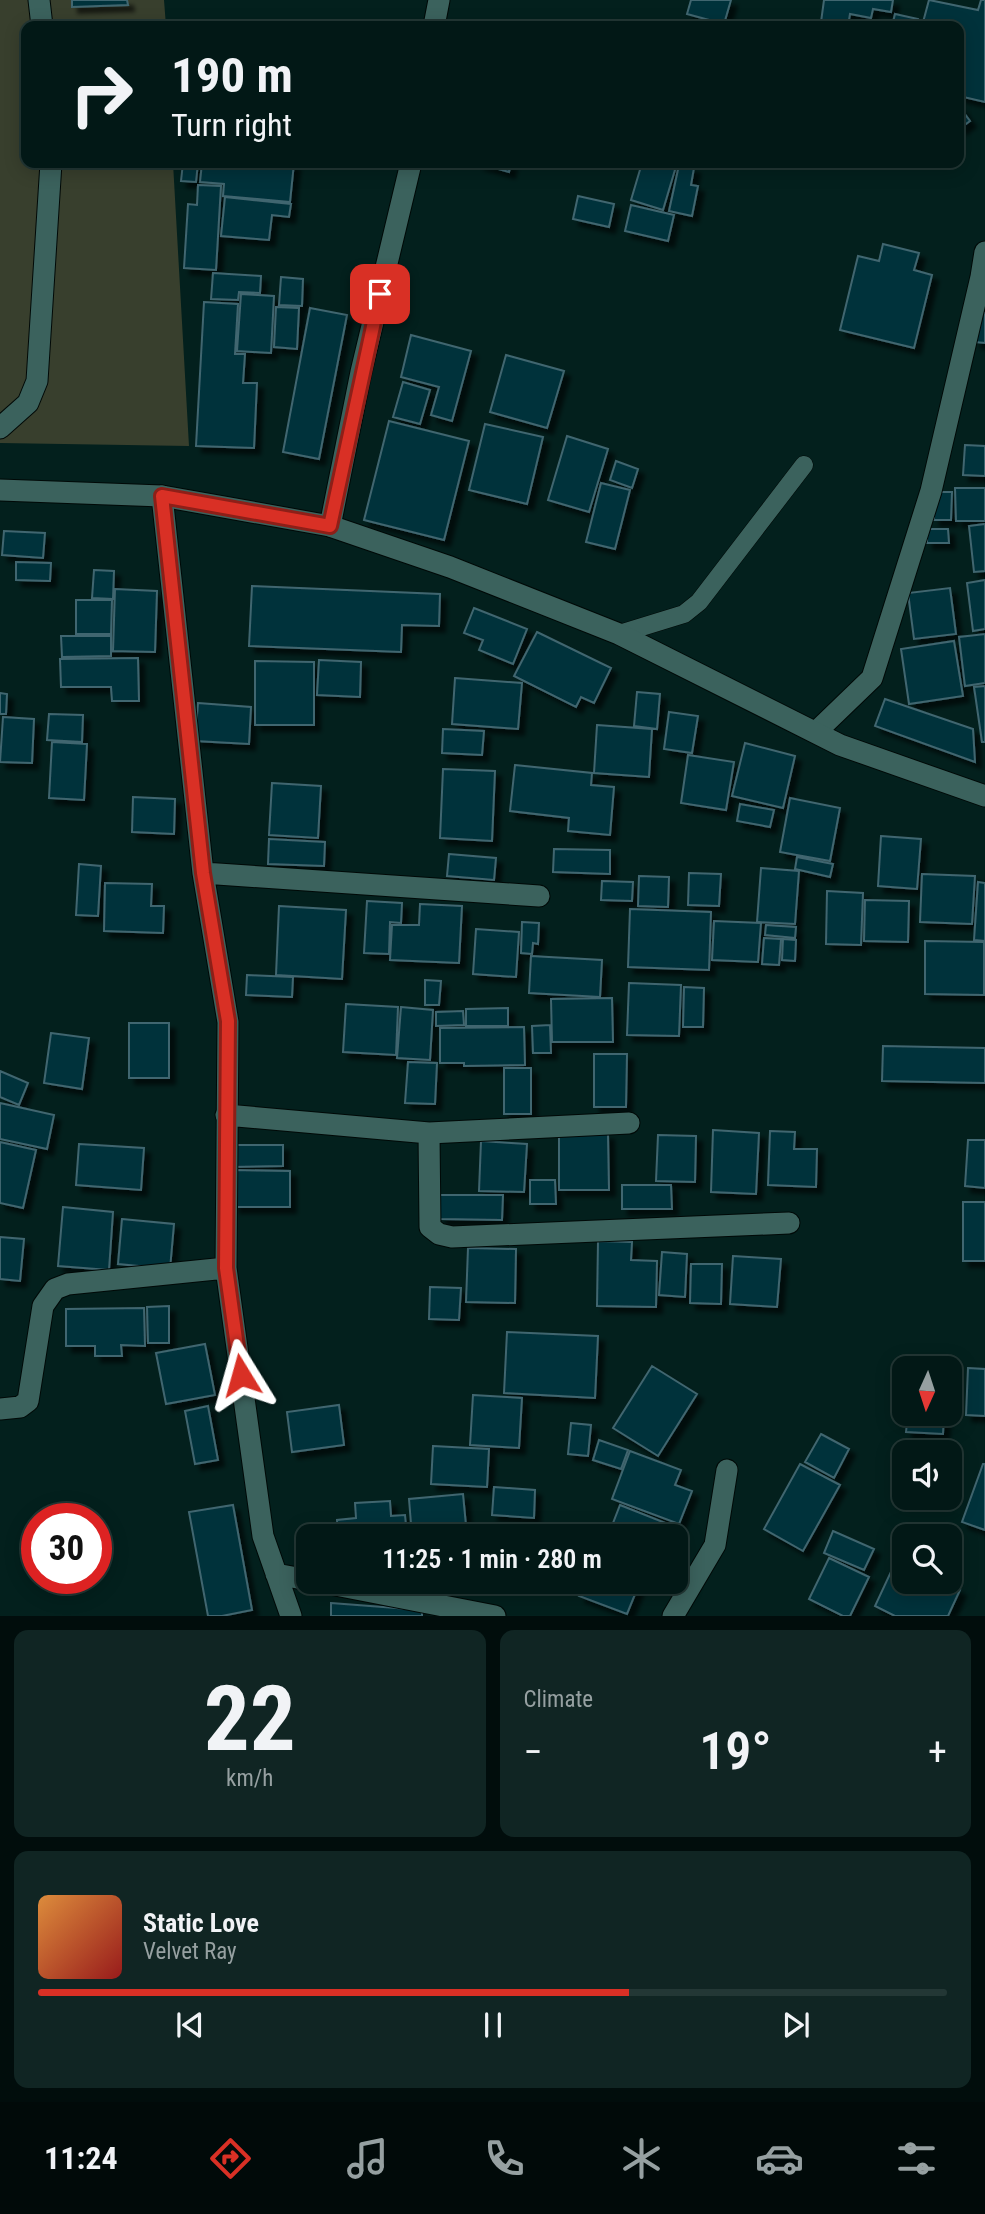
<!DOCTYPE html>
<meta charset="utf-8">
<style>
:root{--surface:#021816;--page:#102523;--text:#f1f3f6;--muted:#96a0a1;--line:#233735;--accent:#d93025}
body{margin:0;font-family:"Roboto Condensed",sans-serif;background:var(--page);color:var(--text);height:100vh;display:flex;flex-direction:column;font-size:26px;white-space:nowrap}
*{box-sizing:border-box;margin:0}
p{font-size:23px;color:var(--muted)}
.icon{flex:none;width:38px;height:38px;fill:none;stroke:currentColor;stroke-width:2;stroke-linecap:round;stroke-linejoin:round}
.map{position:relative;height:1616px;overflow:hidden}
.side{display:flex;flex-direction:column;gap:14px;padding:14px;background:#010d0c;flex:1}
.side>*{flex:none}
.hud{position:absolute;left:21px;top:21px;width:943px;height:147px;border-radius:14px;box-shadow:0 4px 18px #0003,0 0 0 2px var(--line);background:#021816;color:var(--text);overflow:hidden}
.needle{width:46px;rotate:183deg}
.tools{position:absolute;left:892px;top:1356px;display:grid;gap:14px}
.tools a{display:grid;place-items:center;width:70px;height:70px;border-radius:14px;background:var(--surface);box-shadow:0 4px 18px #0003,0 0 0 2px var(--line);font-size:35px}
.speed{position:absolute;left:21px;top:1503px;display:flex;gap:14px;font-size:35px;font-weight:700;text-align:center}
.speed>*{display:grid;place-content:center;width:91px;height:91px;border-radius:50%;background:var(--surface);box-shadow:0 4px 18px #0003,0 0 0 2px var(--line);line-height:1}
.speed .limit{border:10px solid #d22;background:#fff;color:#111}
.pin{position:absolute;display:grid;place-items:center;width:60px;height:60px;color:#fff;margin:-30px;border-radius:14px;box-shadow:0 4px 10px #0006}
.me{position:absolute;width:77px;margin:-38px;rotate:352deg;stroke-linejoin:round;filter:drop-shadow(0 0 5px #0008)}
.turn{display:flex;align-items:center;gap:24px;height:147px;padding:0 35px;font-size:32px}
.turn .icon{width:91px;height:91px;stroke-width:2.5}
.turn b{display:block;font-size:49px;line-height:60px}
.big{font-size:52px;font-weight:600;line-height:1.1}
.side .tile{flex:1;display:flex;flex-direction:column;justify-content:center;gap:10px;min-width:0;padding:0 24px;border-radius:14px;background:var(--page)}
.side .dial{align-items:center;gap:0}
.dial b{font-size:91px;line-height:1}
.song{display:flex;align-items:center;gap:21px}
.cover{width:84px;height:84px;border-radius:10px;background:linear-gradient(135deg,hsl(30 70% 55%),hsl(0 70% 35%))}
.played{height:7px;border-radius:4px;background:linear-gradient(90deg,var(--accent) 65%,var(--line) 65%)}
.keys{display:flex;justify-content:space-around;direction:ltr}
.heat{display:flex;justify-content:space-between;align-items:center;font-size:38px;direction:ltr}
.side .tiles{flex:1;display:grid;gap:14px;grid-template-columns:1fr 1fr}
.tile:last-child{grid-column:span 2}
.trip{position:absolute;left:296px;top:1524px;width:392px;height:70px;border-radius:14px;background:var(--surface);box-shadow:0 4px 18px #0003,0 0 0 2px var(--line);font-weight:600;line-height:70px;text-align:center}
.menu{display:flex;height:112px;justify-content:space-around;align-items:center;background:#010a09;color:var(--muted)}
.menu .icon{width:49px;height:49px}
.menu .on{color:var(--accent)}
.menu b{font-size:32px;color:var(--text)}
.map>svg:first-child{display:block}
.green{fill:#383f2d}
.building{fill:#02313b;stroke:#41666f;stroke-width:2;filter:url(#shadow)}
.lines{fill:none;stroke-linecap:round;stroke-linejoin:round}
.service-casing{stroke:#000907;stroke-width:19}
.minor-casing{stroke:#000907;stroke-width:23}
.tertiary-casing{stroke:#000907;stroke-width:23}
.service{stroke:#3b625d;stroke-width:18}
.minor{stroke:#3b625d;stroke-width:21}
.tertiary{stroke:#3b625d;stroke-width:21}
.route-casing{stroke:#8d1f18;stroke-width:18}
.route{stroke:#d93025;stroke-width:12}
</style>
<div class="map">
<svg width="985" height="1616" viewBox="0 0 985 1616">
<defs>
<filter id="shadow"><feDropShadow dx="6" dy="6" stdDeviation="2" flood-color="#0009"/></filter>
</defs>
<rect width="100%" height="100%" fill="#03201d"/>
<!-- green -->
<path class="green" d="M0,0h164l2,26h-140v137h147l16,283 -189,-3z"/>
<!-- building -->
<path class="building" d="M72,0h55l1,5 -56,2z
M691,0h40l-7,24 -37,-10z
M824,0h69l-2,12 -18,-3 -2,9 -21,-4 -2,12 -27,-4z
M929,0l49,10 3,-10h4v102l-26,-6v-70h-37z
M895,14l23,5 -1,7h-25z
M959,106l11,15 -11,8z
M183,163h15l-2,19 -15,-1z
M202,163h92l-4,39 -67,-6 1,-12 -24,-2z
M477,163h34l-2,9z
M642,163h35l-14,47 -32,-10z
M679,165l15,3 -3,17 7,1 -6,30 -23,-5z
M198,185l23,1 -5,84 -32,-2 4,-64 9,1z
M578,196l36,8 -5,23 -36,-8z
M225,197l66,7 -2,13 -17,-2 -3,25 -48,-4z
M631,205l43,10 -6,26 -43,-10z
M883,244l36,9 -5,17 18,5 -18,73 -74,-18 18,-74 21,5z
M213,273l48,3 -1,17 -21,-1 -1,8 -27,-1z
M281,277l22,2 -1,27 -23,-1z
M241,294l33,2 -3,57 -34,-2z
M204,302l34,2 -3,50h10l-2,29h14l-3,65 -58,-2z
M276,307l23,1 -2,41 -23,-2z
M310,308l37,7 -28,144 -36,-7z
M977,312l8,1v30l-10,-1z
M411,335l60,16 -19,70 -21,-6 8,-28 -38,-10z
M506,355l58,16 -17,57 -57,-16z
M403,382l27,8 -10,34 -27,-7z
M389,421l80,20 -25,99 -80,-20z
M485,424l58,13 -16,67 -58,-14z
M567,436l41,13 -19,63 -41,-12z
M965,445l20,1v30l-22,-1z
M616,461l22,8 -6,19 -22,-8z
M601,483l29,7 -15,59 -29,-7z
M955,488h30v33h-29z
M934,492h18l-1,28h-17z
M985,524v47l-11,1 -5,-46z
M927,529h21l1,14h-22z
M4,531l41,2 -2,25 -41,-3z
M16,562l35,1 -1,18 -34,-1z
M94,570l20,1 -1,28 -21,-1z
M985,580v49l-12,2 -6,-48z
M252,586l188,8 -1,32 -37,-1 -1,27 -152,-6z
M950,588l6,46 -42,5 -6,-46z
M115,589l42,2 -2,61 -42,-1z
M76,600h36l-1,34h-35z
M474,608l53,21 -14,35 -34,-14 4,-10 -19,-7z
M537,632l74,36 -17,35 -13,-6 -5,10 -62,-31z
M985,634v49l-20,3 -6,-49z
M61,636h50v20l-49,1z
M954,641l9,55 -54,8 -8,-55z
M138,658l1,43h-27l-1,-14h-50l-1,-28z
M319,660l42,2 -1,35 -43,-2z
M255,661l59,1v63h-59z
M455,678l67,5 -4,46 -66,-5z
M985,686v56h-3l-8,-55z
M637,692l23,2 -3,35 -23,-3z
M0,693l7,1 -1,20h-6z
M885,699l88,30 2,33 -100,-36z
M198,703l53,4 -2,37 -54,-3z
M669,712l29,4 -6,37 -28,-4z
M49,714l34,1 -1,27 -35,-2z
M3,717l31,2 -2,44 -32,-1z
M597,725l55,4 -3,48 -55,-4z
M443,729l41,2 -2,24 -40,-2z
M52,742l35,2 -3,56 -35,-2z
M745,743l50,13 -12,52 -51,-12z
M688,755l46,7 -8,48 -45,-7z
M515,765l77,8 -1,12 23,2 -4,48 -42,-4 1,-13 -59,-7z
M443,769l52,2 -3,70 -52,-3z
M272,783l49,3 -3,52 -49,-3z
M133,797l42,2 -1,35 -42,-2z
M790,798l50,10 -10,53 -50,-9z
M740,804l34,6 -4,17 -33,-6z
M881,836l40,3 -4,50 -39,-3z
M269,839l56,3 -1,24 -56,-2z
M554,849l56,1v24l-57,-2z
M449,854l47,4 -2,22 -47,-4z
M797,857l36,7 -3,13 -35,-8z
M79,864l22,2 -3,50 -22,-1z
M761,868l38,3 -4,53 -38,-2z
M689,873l32,1 -2,32 -31,-1z
M922,874l53,2 -3,48 -52,-2z
M639,876l30,1 -1,30 -30,-1z
M602,881l31,1 -1,19 -31,-1z
M978,882l7,1v58l-11,-1z
M105,883l47,1 -1,22h13l-1,27 -59,-2z
M827,891l36,2 -2,52 -35,-1z
M865,900l44,1 -1,41 -44,-1z
M367,901l35,2 -1,20 -11,-1 -1,32 -25,-1z
M420,904l42,2 -3,57 -69,-3 2,-35h27z
M279,906l67,4 -4,69 -66,-4z
M630,909l81,3 -2,58 -81,-3z
M714,921l47,2 -3,39 -46,-2z
M522,922l17,1 -1,21 -5,-1 -1,11 -11,-1z
M766,925l30,2 -1,11 -30,-3z
M476,929l43,3 -3,45 -43,-3z
M764,938l17,1 -2,26 -17,-1z
M783,939l13,1 -1,21 -13,-1z
M925,941l59,1v53l-59,-1z
M531,956l71,4 -2,37 -71,-4z
M247,975l46,2 -1,20 -46,-2z
M425,980l16,1 -2,24h-14z
M629,983l52,2 -2,51 -52,-1z
M684,987l20,1 -1,39h-20z
M612,998l1,44h-61l-1,-43z
M346,1004l52,3 -2,48 -53,-3z
M401,1007l32,3 -3,50 -33,-2z
M508,1008v18h-42v-17z
M463,1011l1,14 -28,1v-14z
M129,1023h40v55h-40z
M550,1025l1,28h-18l-1,-27z
M524,1027l1,38 -61,1v-3h-24v-35z
M51,1033l38,5 -7,51 -38,-6z
M883,1046l102,2v35l-103,-2z
M594,1054h33l-1,53h-32z
M408,1062l29,1 -2,41 -30,-1z
M504,1068h27v46h-27z
M0,1071l28,12 -9,22 -19,-8z
M0,1103l54,12 -7,34 -47,-10z
M713,1130l46,3 -3,61 -45,-2z
M770,1131l25,1 -1,17h23l-1,38 -48,-2z
M559,1134h49l1,56h-50z
M658,1135l38,1 -1,46 -39,-1z
M968,1140h17v48l-20,-2z
M481,1141l46,3 -3,48 -45,-1z
M0,1142l36,8 -13,58 -23,-5z
M79,1144l65,4 -3,42 -65,-5z
M233,1145h50v21l-50,1z
M234,1170l56,1v36h-56z
M530,1180h25l1,24h-26z
M622,1185h49l1,24h-50z
M440,1195h63l-1,25 -62,-1z
M963,1202h22v59h-22z
M63,1207l50,5 -4,58 -51,-4z
M122,1219l52,5 -4,45 -52,-5z
M0,1237l24,2 -4,42 -20,-2z
M598,1241l34,1 -1,18 26,1 -1,46 -59,-1z
M468,1248l48,1 -1,54 -49,-1z
M662,1252l25,2 -2,43 -26,-2z
M733,1256l48,3 -4,48 -47,-3z
M691,1264h31l-1,40 -31,-1z
M430,1287l31,1 -2,32 -30,-1z
M169,1306v37h-21l-1,-36z
M144,1308l1,38 -24,-1 1,11h-27v-10h-29v-37z
M507,1332l91,4 -3,62 -91,-5z
M205,1344l10,51 -49,9 -10,-51z
M652,1366l45,28 -39,62 -45,-28z
M968,1368l17,1v47l-19,-1z
M902,1379h3v28h-5z
M473,1395l49,3 -3,50 -49,-3z
M339,1405l5,40 -52,7 -5,-40z
M208,1406l10,54 -23,4 -10,-53z
M908,1414h36l-1,20 -37,-2z
M571,1423l20,2 -3,31 -20,-2z
M821,1434l28,15 -15,29 -29,-16z
M599,1440l29,10 -7,19 -28,-9z
M433,1446l56,3 -2,38 -56,-3z
M630,1451l51,19 -6,15 17,6 -13,33 -67,-25z
M800,1464l40,21 -37,66 -39,-22z
M983,1464h2v66l-23,-8z
M494,1487l41,3 -1,28 -42,-3z
M463,1494l4,42h-55l-3,-37z
M390,1501l1,15 14,-1 2,21h-69l-1,-16 19,-2 -1,-15z
M233,1505l19,105 -30,6h-14l-19,-104z
M620,1505l48,19 -5,12h-55z
M833,1531l41,18 -10,21 -40,-17z
M829,1558l40,19 -19,39h-7l-34,-17z
M896,1561l9,4v17h38l17,8 -12,26h-53l-20,-10z
M576,1582h64l-13,32 -48,-18 5,-11z
M331,1603l91,7v6h-91z"/>
<g class="lines">
<defs>
<path id="service" d="M619,634l65,-20 15,-12 105,-137"/>
<path id="minor" d="M39,0l3,26
M434,26l5,-26
M0,428l28,-25 9,-22 14,-218
M162,496l41,377 25,149 -2,246 37,268 28,80
M330,526l31,-154 50,-209
M816,732l56,-54 59,-187 50,-214 4,-25
M203,873l336,23
M226,1115l203,18 1,94 9,7 13,3 337,-14
M429,1133l200,-10
M0,1409l20,-2 8,-6 15,-95 12,-17 13,-5 158,-16
M276,1574l32,6
M320,1582l175,34
M673,1616l42,-71 12,-75"/>
<path id="tertiary" d="M0,490l162,6 168,30 120,41 169,67 221,111 145,51"/>
</defs>
<!-- service casing -->
<use href="#service" class="service-casing"/>
<!-- minor casing -->
<use href="#minor" class="minor-casing"/>
<!-- tertiary casing -->
<use href="#tertiary" class="tertiary-casing"/>
<!-- service -->
<use href="#service" class="service"/>
<!-- minor -->
<use href="#minor" class="minor"/>
<!-- tertiary -->
<use href="#tertiary" class="tertiary"/>
</g>
<g class="lines">
<defs>
<path id="route" d="M241,1375l-15,-107 2,-247 -25,-148 -41,-377 168,30 50,-232"/>
</defs>
<!-- route casing -->
<use href="#route" class="route-casing"/>
<!-- route -->
<use href="#route" class="route"/>
</g>
</svg>
<div class="tools">
<a><svg class="needle" viewBox="-14 -14 28 28"><path d="M0-13l5 13h-10z" fill="#e53935"/><path d="M0 13l5-13h-10z" fill="#96a0a1"/></svg></a>
<a><svg class="icon" aria-label="sound" viewBox="0 0 24 24"><path d="M4 9h4l5-4v14l-5-4H4zM17 9q2 3 0 6"/></svg></a>
<a><svg class="icon" aria-label="search" viewBox="0 0 24 24"><circle cx="10" cy="10" r="6"/><path d="M15 15l6 6"/></svg></a>
</div>
<div class="speed"><div class="limit">30</div></div>
<div class="pin" style="left:380px;top:294px;background:#d93025"><svg class="icon" aria-label="arrive" viewBox="0 0 24 24"><path d="M6 21V4h12l-3 4 3 4H6"/></svg></div>
<svg class="me" style="left:241px;top:1375px" viewBox="-20 -20 40 40"><path d="M0-17L14 15 0 8-14 15z" fill="#d93025" stroke="#fff" stroke-width="4"/></svg>
<div class="trip">11:25 · 1 min · 280 m</div>
<div class="hud">
<div class="turn"><svg class="icon" aria-label="right" viewBox="0 0 24 24"><path d="M7 20v-9h11M14 6l5 5-5 5"/></svg><div><b>190 m</b>Turn right</div></div>
</div>
</div>
<section class="side">
<div class="tiles">
<div class="tile dial"><b>22</b><p>km/h</p></div>
<div class="tile"><p>Climate</p>
<div class="heat"><a>−</a><b class="big">19°</b><a>+</a></div>
</div>
<div class="tile">
<div class="song"><i class="cover"></i><div><b>Static Love</b><p>Velvet Ray</p></div></div>
<div class="played"></div>
<div class="keys"><svg class="icon" aria-label="previous" viewBox="0 0 24 24"><path d="M18 5L8 12l10 7zM5 5v14"/></svg><svg class="icon" aria-label="pause" viewBox="0 0 24 24"><path d="M8 5v14M16 5v14"/></svg><svg class="icon" aria-label="next" viewBox="0 0 24 24"><path d="M6 5l10 7-10 7zM19 5v14"/></svg></div>
</div>
</div>
</section>
<nav class="menu">
<b>11:24</b>
<svg class="icon on" aria-label="directions" viewBox="0 0 24 24"><path d="M12 3l9 9-9 9-9-9zM9 14v-3h6M13 9l2 2-2 2"/></svg>
<svg class="icon" aria-label="music" viewBox="0 0 24 24"><path d="M9 18V5l10-2v13"/><circle cx="6" cy="18" r="3"/><circle cx="16" cy="16" r="3"/></svg>
<svg class="icon" aria-label="phone" viewBox="0 0 24 24"><path d="M5 4h4l2 5-3 2q2 4 5 5l2-3 5 2v4C11 20 4 13 5 4z"/></svg>
<svg class="icon" aria-label="climate" viewBox="0 0 24 24"><path d="M12 3v18M4 7l16 10M4 17L20 7"/></svg>
<svg class="icon" aria-label="car" viewBox="0 0 24 24"><path d="M5 17H2v-5l4-1 3-4h7l3 4 3 1v5h-3M9 17h6M6 11h13"/><circle cx="7" cy="17" r="2"/><circle cx="17" cy="17" r="2"/></svg>
<svg class="icon" aria-label="filters" viewBox="0 0 24 24"><path d="M4 7h16M4 17h16"/><circle cx="9" cy="7" r="2"/><circle cx="15" cy="17" r="2"/></svg>
</nav>
